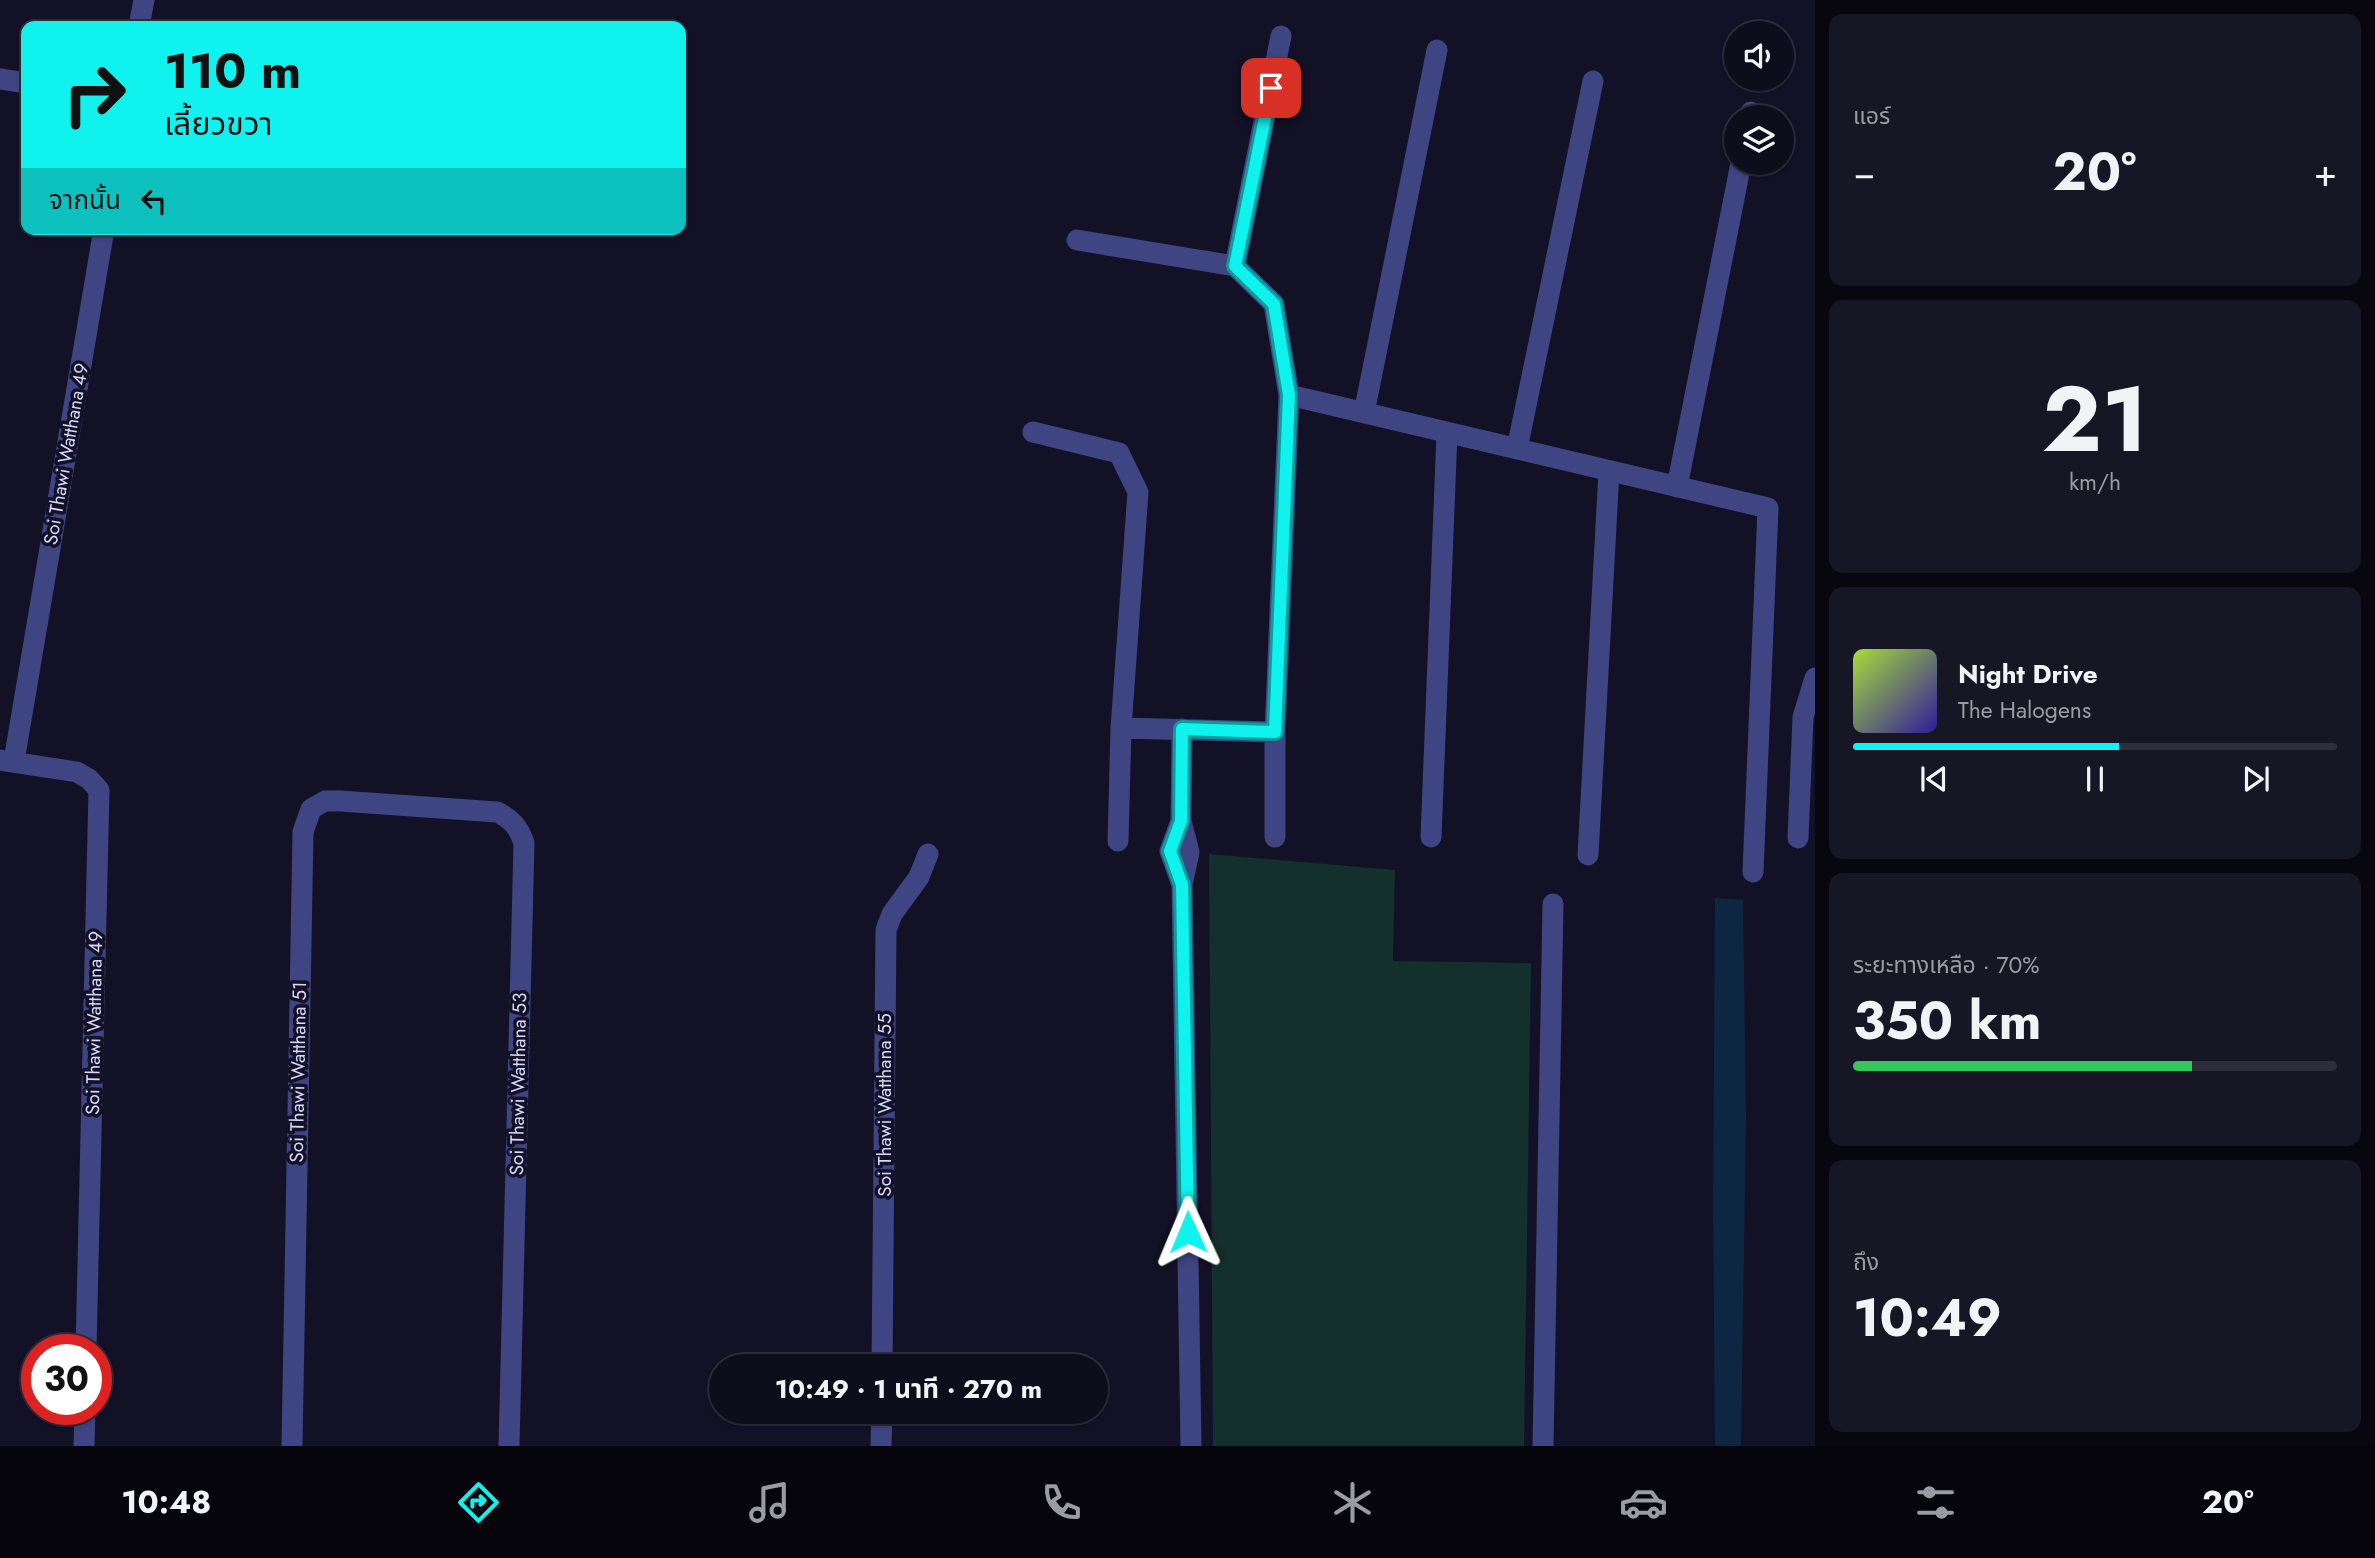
<!DOCTYPE html>
<html lang="th">
<meta charset="utf-8">
<style>
:root{--surface:#0e0d1c;--page:#171625;--text:#f1f3f6;--muted:#9b9ca3;--line:#2e2d3b;--accent:#10f2ee}
body{margin:0;font-family:Jost,"Noto Sans Thai",sans-serif;background:var(--page);color:var(--text);height:100vh;display:flex;flex-direction:column;font-size:26px;white-space:nowrap}
*{box-sizing:border-box;margin:0}
p{font-size:23px;color:var(--muted)}
.icon{flex:none;width:38px;height:38px;fill:none;stroke:currentColor;stroke-width:2;stroke-linecap:round;stroke-linejoin:round}
.map{position:relative;flex:1;overflow:hidden}
.drawer{display:flex;flex-direction:column;gap:14px;padding:14px;background:#08070f;width:560px}
.drawer>*{flex:none}
.guide{position:absolute;left:21px;top:21px;width:665px;height:214px;border-radius:14px;box-shadow:0 2px 5px #0004,0 0 0 2px var(--line);background:#10f2ee;color:#111;overflow:hidden}
.fabs{position:absolute;left:1724px;top:21px;display:grid;gap:14px}
.fabs a{display:grid;place-items:center;width:70px;height:70px;border-radius:50%;background:var(--surface);box-shadow:0 2px 5px #0004,0 0 0 2px var(--line);font-size:35px}
.speed{position:absolute;left:21px;top:1334px;display:flex;gap:14px;font-size:35px;font-weight:700;text-align:center}
.speed>*{display:grid;place-content:center;width:91px;height:91px;border-radius:50%;background:var(--surface);box-shadow:0 2px 5px #0004,0 0 0 2px var(--line);line-height:1}
.speed .limit{border:10px solid #d22;background:#fff;color:#111}
.pin{position:absolute;display:grid;place-items:center;width:60px;height:60px;color:#fff;margin:-30px;border-radius:14px;box-shadow:0 4px 10px #0006}
.me{position:absolute;width:77px;margin:-38px;rotate:359deg;stroke-linejoin:round;filter:drop-shadow(0 0 5px #0008)}
.turn{display:flex;align-items:center;gap:24px;height:147px;padding:0 28px;font-size:32px}
.turn .icon{width:91px;height:91px;stroke-width:2.5}
.turn b{display:block;font-size:49px;line-height:60px}
.then{display:flex;align-items:center;height:66px;padding:0 28px;background:#0003;gap:14px;font-size:26px}
.big{font-size:52px;font-weight:700;line-height:1.1}
.drawer .tile{flex:1;display:flex;flex-direction:column;justify-content:center;gap:10px;min-width:0;padding:0 24px;border-radius:14px;background:var(--page)}
.drawer .dial{align-items:center;gap:0}
.dial b{font-size:91px;line-height:1}
.song{display:flex;align-items:center;gap:21px}
.cover{width:84px;height:84px;border-radius:10px;background:linear-gradient(135deg,hsl(80 70% 55%),hsl(250 70% 35%))}
.played{height:7px;border-radius:4px;background:linear-gradient(90deg,var(--accent) 55%,var(--line) 55%)}
.keys{display:flex;justify-content:space-around;direction:ltr}
.heat{display:flex;justify-content:space-between;align-items:center;font-size:38px;direction:ltr}
.charge{height:10px;border-radius:5px;background:linear-gradient(90deg,#34c759 70%,var(--line) 0)}
.trip{position:absolute;left:709px;top:1354px;width:399px;height:70px;border-radius:35px;background:var(--surface);box-shadow:0 2px 5px #0004,0 0 0 2px var(--line);font-weight:700;line-height:70px;text-align:center}
.tab-bar{display:flex;height:112px;justify-content:space-around;align-items:center;background:#06050b;color:var(--muted)}
.tab-bar .icon{width:49px;height:49px}
.tab-bar .active{color:var(--accent)}
.tab-bar b{font-size:32px;color:var(--text)}
main{display:flex;flex:1;min-height:0}
.map>svg:first-child{display:block}
.green{fill:#14302c}
.water{fill:#0d2743}
.lines{fill:none;stroke-linecap:round;stroke-linejoin:round}
.minor{stroke:#3f4482;stroke-width:21}
.route-casing{stroke:#0a9d9b;stroke-width:18}
.route{stroke:#10f2ee;stroke-width:12}
.labels{text-anchor:middle;dominant-baseline:central;stroke-width:7;stroke-linejoin:round;paint-order:stroke}
.street-label{font-size:19px;fill:#d8d8fd;stroke:#121126}
</style>
<main>
<div class="map">
<svg width="1815" height="1446" viewBox="0 0 1815 1446">
<rect width="100%" height="100%" fill="#121126"/>
<!-- green -->
<path class="green" d="M1209,854l186,16 -2,91 138,2 -7,483h-311z"/>
<!-- water -->
<path class="water" d="M1715,898l28,2 3,218 -5,328h-26l-2,-239z"/>
<g class="lines">
<!-- minor -->
<path class="minor" d="M139,26l5,-26
M0,79l26,4
M1750,117l1,-5
M1235,266l46,-230
M1289,395l479,113 -15,364
M1364,413l73,-363
M1033,432l86,21 19,39 -17,236 154,4 14,-337 -15,-91 -39,-38 -158,-26
M1517,449l76,-368
M1677,487l64,-324
M1182,729l-1,92 8,31 -7,33 9,561
M0,760l77,12 12,7 10,11 -13,559
M14,761l90,-532
M1181,821l-11,30 12,34
M1275,837v-105
M1431,837l16,-404
M1798,838l5,-121 12,-39
M1118,841l3,-113
M1588,855l21,-384
M882,1367l4,-437 6,-16 27,-37 9,-23
M84,1446l1,-37
M292,1446l11,-614 8,-23 14,-8h15l157,11c15,7 22,16 27,31l-15,603
M881,1446l1,-34
M1543,1446l10,-542"/>
</g>
<g class="lines">
<defs>
<path id="route" d="M1188,1232l-6,-347 -12,-34 11,-30 1,-92 93,3 14,-337 -15,-91 -39,-38 36,-178"/>
</defs>
<!-- route casing -->
<use href="#route" class="route-casing"/>
<!-- route -->
<use href="#route" class="route"/>
</g>
<g class="labels">
<!-- street labels -->
<g class="street-label">
<text transform="translate(66 454) rotate(-80)">Soi Thawi Watthana 49</text>
<text transform="translate(94 1023) rotate(-89)">Soi Thawi Watthana 49</text>
<text transform="translate(298 1072) rotate(-89)">Soi Thawi Watthana 51</text>
<text transform="translate(518 1084) rotate(-89)">Soi Thawi Watthana 53</text>
<text transform="translate(884 1105) rotate(-90)">Soi Thawi Watthana 55</text>
</g>
</g>
</svg>
<div class="fabs">
<a><svg class="icon" aria-label="sound" viewBox="0 0 24 24"><path d="M4 9h4l5-4v14l-5-4H4zM17 9q2 3 0 6"/></svg></a>
<a><svg class="icon" aria-label="layers" viewBox="0 0 24 24"><path d="M12 4l9 5-9 5-9-5zM3 14l9 5 9-5"/></svg></a>
</div>
<div class="speed"><div class="limit">30</div></div>
<div class="pin" style="left:1271px;top:88px;background:#d93025"><svg class="icon" aria-label="arrive" viewBox="0 0 24 24"><path d="M6 21V4h12l-3 4 3 4H6"/></svg></div>
<svg class="me" style="left:1188px;top:1232px" viewBox="-20 -20 40 40"><path d="M0-17L14 15 0 8-14 15z" fill="#10f2ee" stroke="#fff" stroke-width="4"/></svg>
<div class="trip">10:49 · 1 นาที · 270 m</div>
<div class="guide">
<div class="turn"><svg class="icon" aria-label="right" viewBox="0 0 24 24"><path d="M7 20v-9h11M14 6l5 5-5 5"/></svg><div><b>110 m</b>เลี้ยวขวา</div></div>
<div class="then">จากนั้น<svg class="icon" aria-label="left" viewBox="0 0 24 24"><path d="M17 20v-9H6M10 6l-5 5 5 5"/></svg></div>
</div>
</div>
<section class="drawer">
<div class="tile"><p>แอร์</p>
<div class="heat"><a>−</a><b class="big">20°</b><a>+</a></div>
</div>
<div class="tile dial"><b>21</b><p>km/h</p></div>
<div class="tile">
<div class="song"><i class="cover"></i><div><b>Night Drive</b><p>The Halogens</p></div></div>
<div class="played"></div>
<div class="keys"><svg class="icon" aria-label="previous" viewBox="0 0 24 24"><path d="M18 5L8 12l10 7zM5 5v14"/></svg><svg class="icon" aria-label="pause" viewBox="0 0 24 24"><path d="M8 5v14M16 5v14"/></svg><svg class="icon" aria-label="next" viewBox="0 0 24 24"><path d="M6 5l10 7-10 7zM19 5v14"/></svg></div>
</div>
<div class="tile"><p>ระยะทางเหลือ · 70%</p><b class="big">350 km</b><div class="charge"></div></div>
<div class="tile"><p>ถึง</p><b class="big">10:49</b></div>
</section>
</main>
<nav class="tab-bar">
<b>10:48</b>
<svg class="icon active" aria-label="directions" viewBox="0 0 24 24"><path d="M12 3l9 9-9 9-9-9zM9 14v-3h6M13 9l2 2-2 2"/></svg>
<svg class="icon" aria-label="music" viewBox="0 0 24 24"><path d="M9 18V5l10-2v13"/><circle cx="6" cy="18" r="3"/><circle cx="16" cy="16" r="3"/></svg>
<svg class="icon" aria-label="phone" viewBox="0 0 24 24"><path d="M5 4h4l2 5-3 2q2 4 5 5l2-3 5 2v4C11 20 4 13 5 4z"/></svg>
<svg class="icon" aria-label="climate" viewBox="0 0 24 24"><path d="M12 3v18M4 7l16 10M4 17L20 7"/></svg>
<svg class="icon" aria-label="car" viewBox="0 0 24 24"><path d="M5 17H2v-5l4-1 3-4h7l3 4 3 1v5h-3M9 17h6M6 11h13"/><circle cx="7" cy="17" r="2"/><circle cx="17" cy="17" r="2"/></svg>
<svg class="icon" aria-label="filters" viewBox="0 0 24 24"><path d="M4 7h16M4 17h16"/><circle cx="9" cy="7" r="2"/><circle cx="15" cy="17" r="2"/></svg>
<b>20°</b>
</nav>
